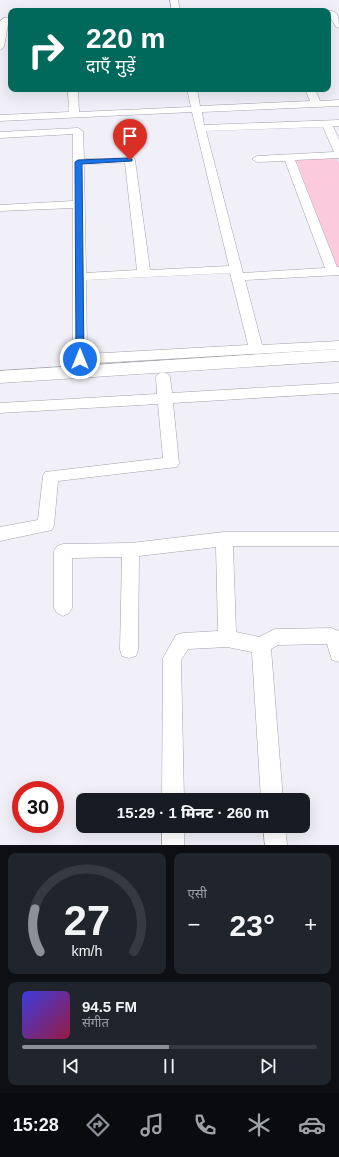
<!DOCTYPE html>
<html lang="hi">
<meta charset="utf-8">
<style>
:root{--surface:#171b24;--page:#20242c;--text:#f1f3f6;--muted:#9ea1a6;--line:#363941;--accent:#8c9099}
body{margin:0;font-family:Helvetica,"Noto Sans Devanagari",sans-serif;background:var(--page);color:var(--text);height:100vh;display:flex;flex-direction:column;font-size:15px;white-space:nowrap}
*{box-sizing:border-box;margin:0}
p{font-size:13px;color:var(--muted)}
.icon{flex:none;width:22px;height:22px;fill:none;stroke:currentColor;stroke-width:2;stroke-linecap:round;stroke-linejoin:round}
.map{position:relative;height:845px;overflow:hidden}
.side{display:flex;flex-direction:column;gap:8px;padding:8px;background:#0d0f14;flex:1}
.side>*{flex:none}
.banner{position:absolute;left:8px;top:8px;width:323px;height:84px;border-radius:8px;box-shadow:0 4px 16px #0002;background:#00695c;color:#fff;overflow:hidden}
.speed{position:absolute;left:12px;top:781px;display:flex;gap:8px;font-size:20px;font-weight:700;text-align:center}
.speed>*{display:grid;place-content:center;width:52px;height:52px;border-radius:50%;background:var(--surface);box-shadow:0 4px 16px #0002;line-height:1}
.speed .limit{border:6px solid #d22;background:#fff;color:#111}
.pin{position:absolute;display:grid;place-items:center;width:34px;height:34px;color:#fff;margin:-41px -17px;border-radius:50% 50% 50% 0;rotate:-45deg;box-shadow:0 0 4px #0007}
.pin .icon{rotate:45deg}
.me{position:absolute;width:44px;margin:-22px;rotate:0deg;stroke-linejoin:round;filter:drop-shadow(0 0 3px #0008)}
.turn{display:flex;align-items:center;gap:14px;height:84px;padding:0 12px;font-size:18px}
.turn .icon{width:52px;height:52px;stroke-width:2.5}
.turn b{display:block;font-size:28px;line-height:34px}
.big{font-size:30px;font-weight:800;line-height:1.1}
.side .tile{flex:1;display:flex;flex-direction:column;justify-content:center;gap:6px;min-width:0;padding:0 14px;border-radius:8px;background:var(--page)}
.side .dial{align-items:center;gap:0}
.dial svg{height:104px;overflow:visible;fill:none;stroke:var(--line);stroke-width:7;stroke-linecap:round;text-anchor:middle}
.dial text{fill:var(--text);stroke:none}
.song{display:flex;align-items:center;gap:12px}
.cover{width:48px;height:48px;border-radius:6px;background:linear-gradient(135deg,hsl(240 70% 55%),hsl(340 70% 35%))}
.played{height:4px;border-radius:2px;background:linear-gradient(90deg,var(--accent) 50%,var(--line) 50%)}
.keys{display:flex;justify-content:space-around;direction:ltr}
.heat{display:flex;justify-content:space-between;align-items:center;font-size:22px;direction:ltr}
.side .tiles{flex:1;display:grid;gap:8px;grid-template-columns:1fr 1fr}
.tile:last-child{grid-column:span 2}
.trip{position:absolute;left:76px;top:793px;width:234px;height:40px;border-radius:8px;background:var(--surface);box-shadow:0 4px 16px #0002;font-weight:800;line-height:40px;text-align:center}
.tab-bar{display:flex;height:64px;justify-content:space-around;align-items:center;background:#090b0e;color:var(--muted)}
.tab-bar .icon{width:28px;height:28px}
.tab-bar .on{color:var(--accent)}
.tab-bar b{font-size:18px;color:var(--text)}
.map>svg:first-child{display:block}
.green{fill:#fccadd}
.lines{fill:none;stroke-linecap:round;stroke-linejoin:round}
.minor-casing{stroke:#a4a2aa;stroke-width:1}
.tertiary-casing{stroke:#a4a2aa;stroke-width:1}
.minor{fill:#fff;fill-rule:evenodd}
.tertiary{fill:#fff;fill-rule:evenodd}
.route{fill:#1a73e8;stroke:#114b97}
</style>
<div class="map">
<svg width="339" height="845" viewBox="0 0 339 845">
<rect width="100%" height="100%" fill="#f1f0f8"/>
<!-- green -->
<path class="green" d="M337,158l2,5v104h-2l-41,-107z"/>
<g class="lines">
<defs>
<path id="minor" d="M170,0h8l2,11h-8z
M265,9h15l4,2h-20z
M329,11h3c7,1 7,10 7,17l-3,-1 -8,-14z
M4,18h7v6h-3l-4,23 -4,3v-29z
M68,89h10l1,23 112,-5 -4,-18h10l3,17 110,-5 -5,-12h10l5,12 19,-1v6l-137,6 2,13 135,-5v6h-6l6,14v18l-44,2 42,107h2v8l-94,5 17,65 77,-4v8l-259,15 -5,-2 -2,-3v-151l-73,3v-6l73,-4v-67l-73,4v-6l78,-4 5,3 1,28 50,-1 1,2 15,110 79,-4 -37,-154 -192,9v-6l69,-3zM323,127l11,25 -77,4 -5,3 5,3 28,-1 40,107 -82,5 -37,-142zM125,163l12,107 -51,3 -2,-108zM230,273l18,72 -161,9 -1,-74z
M163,372l5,2 2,3 2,16 167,-10v10l-166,10 6,60 -2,4 -119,14 -4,44 -2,5 -52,11v-14l38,-7 5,-44 2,-4 118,-14 -5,-54 -158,9v-10l157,-9 -1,-17 2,-3z
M224,532h115v14h-106l3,86 23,5 16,-8 56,-1 8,3v31l-7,-2 -5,-16 -49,1 -7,4 12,151h-22l-9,-148 -25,-5 -39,2 -7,11 3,140h-22l1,-142 13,-23 7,-2 35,-2 -2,-84 -77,9 -1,94 -2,6 -7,2 -7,-2 -2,-6 2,-93 -50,1v50l-3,5 -6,3 -6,-3 -3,-5v-57l3,-5 6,-2 68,-1z
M162,826h22v19h-22z
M263,826h22l2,19h-22z"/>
<path id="tertiary" d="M339,349v12l-339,22v-12z"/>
</defs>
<!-- minor casing -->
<use href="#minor" class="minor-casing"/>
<!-- tertiary casing -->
<use href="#tertiary" class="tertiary-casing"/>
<!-- minor -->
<use href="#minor" class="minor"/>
<!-- tertiary -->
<use href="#tertiary" class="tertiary"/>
</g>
<!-- route -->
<path class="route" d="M130,158l2,1v2l-50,3 2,195 -4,3 -4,-3 -1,-197 3,-2z"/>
</svg>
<div class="speed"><div class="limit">30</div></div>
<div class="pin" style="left:130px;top:160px;background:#d93025"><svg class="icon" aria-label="arrive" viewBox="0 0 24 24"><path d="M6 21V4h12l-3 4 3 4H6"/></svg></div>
<svg class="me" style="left:80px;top:359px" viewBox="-20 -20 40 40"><circle r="17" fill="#1a73e8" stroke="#fff" stroke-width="3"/><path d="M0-11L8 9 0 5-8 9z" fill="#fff"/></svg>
<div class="trip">15:29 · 1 मिनट · 260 m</div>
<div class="banner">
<div class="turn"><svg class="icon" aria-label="right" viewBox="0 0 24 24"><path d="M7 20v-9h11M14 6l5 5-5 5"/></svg><div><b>220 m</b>दाएँ मुड़ें</div></div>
</div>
</div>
<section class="side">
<div class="tiles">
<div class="tile dial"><svg viewBox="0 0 100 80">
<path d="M14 69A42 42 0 1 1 86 69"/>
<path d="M14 69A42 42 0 0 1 10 36" stroke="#8c9099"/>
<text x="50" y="56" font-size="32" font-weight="700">27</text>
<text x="50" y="72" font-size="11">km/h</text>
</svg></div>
<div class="tile"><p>एसी</p>
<div class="heat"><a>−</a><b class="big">23°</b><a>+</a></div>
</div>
<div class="tile">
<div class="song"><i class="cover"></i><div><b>94.5 FM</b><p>संगीत</p></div></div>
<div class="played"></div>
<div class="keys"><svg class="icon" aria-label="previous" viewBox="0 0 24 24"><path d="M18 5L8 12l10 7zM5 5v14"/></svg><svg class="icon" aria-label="pause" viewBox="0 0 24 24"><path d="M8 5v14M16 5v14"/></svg><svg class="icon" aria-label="next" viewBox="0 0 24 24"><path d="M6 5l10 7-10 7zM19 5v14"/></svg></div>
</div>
</div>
</section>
<nav class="tab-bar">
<b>15:28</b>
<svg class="icon on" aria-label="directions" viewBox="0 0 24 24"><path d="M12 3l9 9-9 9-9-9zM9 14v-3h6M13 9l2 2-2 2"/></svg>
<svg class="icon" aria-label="music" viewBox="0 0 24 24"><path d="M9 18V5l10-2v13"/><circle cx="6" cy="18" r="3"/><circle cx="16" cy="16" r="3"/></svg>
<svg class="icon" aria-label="phone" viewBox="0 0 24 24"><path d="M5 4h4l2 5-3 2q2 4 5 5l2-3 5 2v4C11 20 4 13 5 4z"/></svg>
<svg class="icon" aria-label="climate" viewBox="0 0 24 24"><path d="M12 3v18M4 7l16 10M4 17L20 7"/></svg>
<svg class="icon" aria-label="car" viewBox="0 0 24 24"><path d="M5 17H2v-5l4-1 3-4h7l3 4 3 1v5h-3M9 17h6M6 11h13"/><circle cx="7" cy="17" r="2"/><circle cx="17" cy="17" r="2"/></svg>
</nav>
